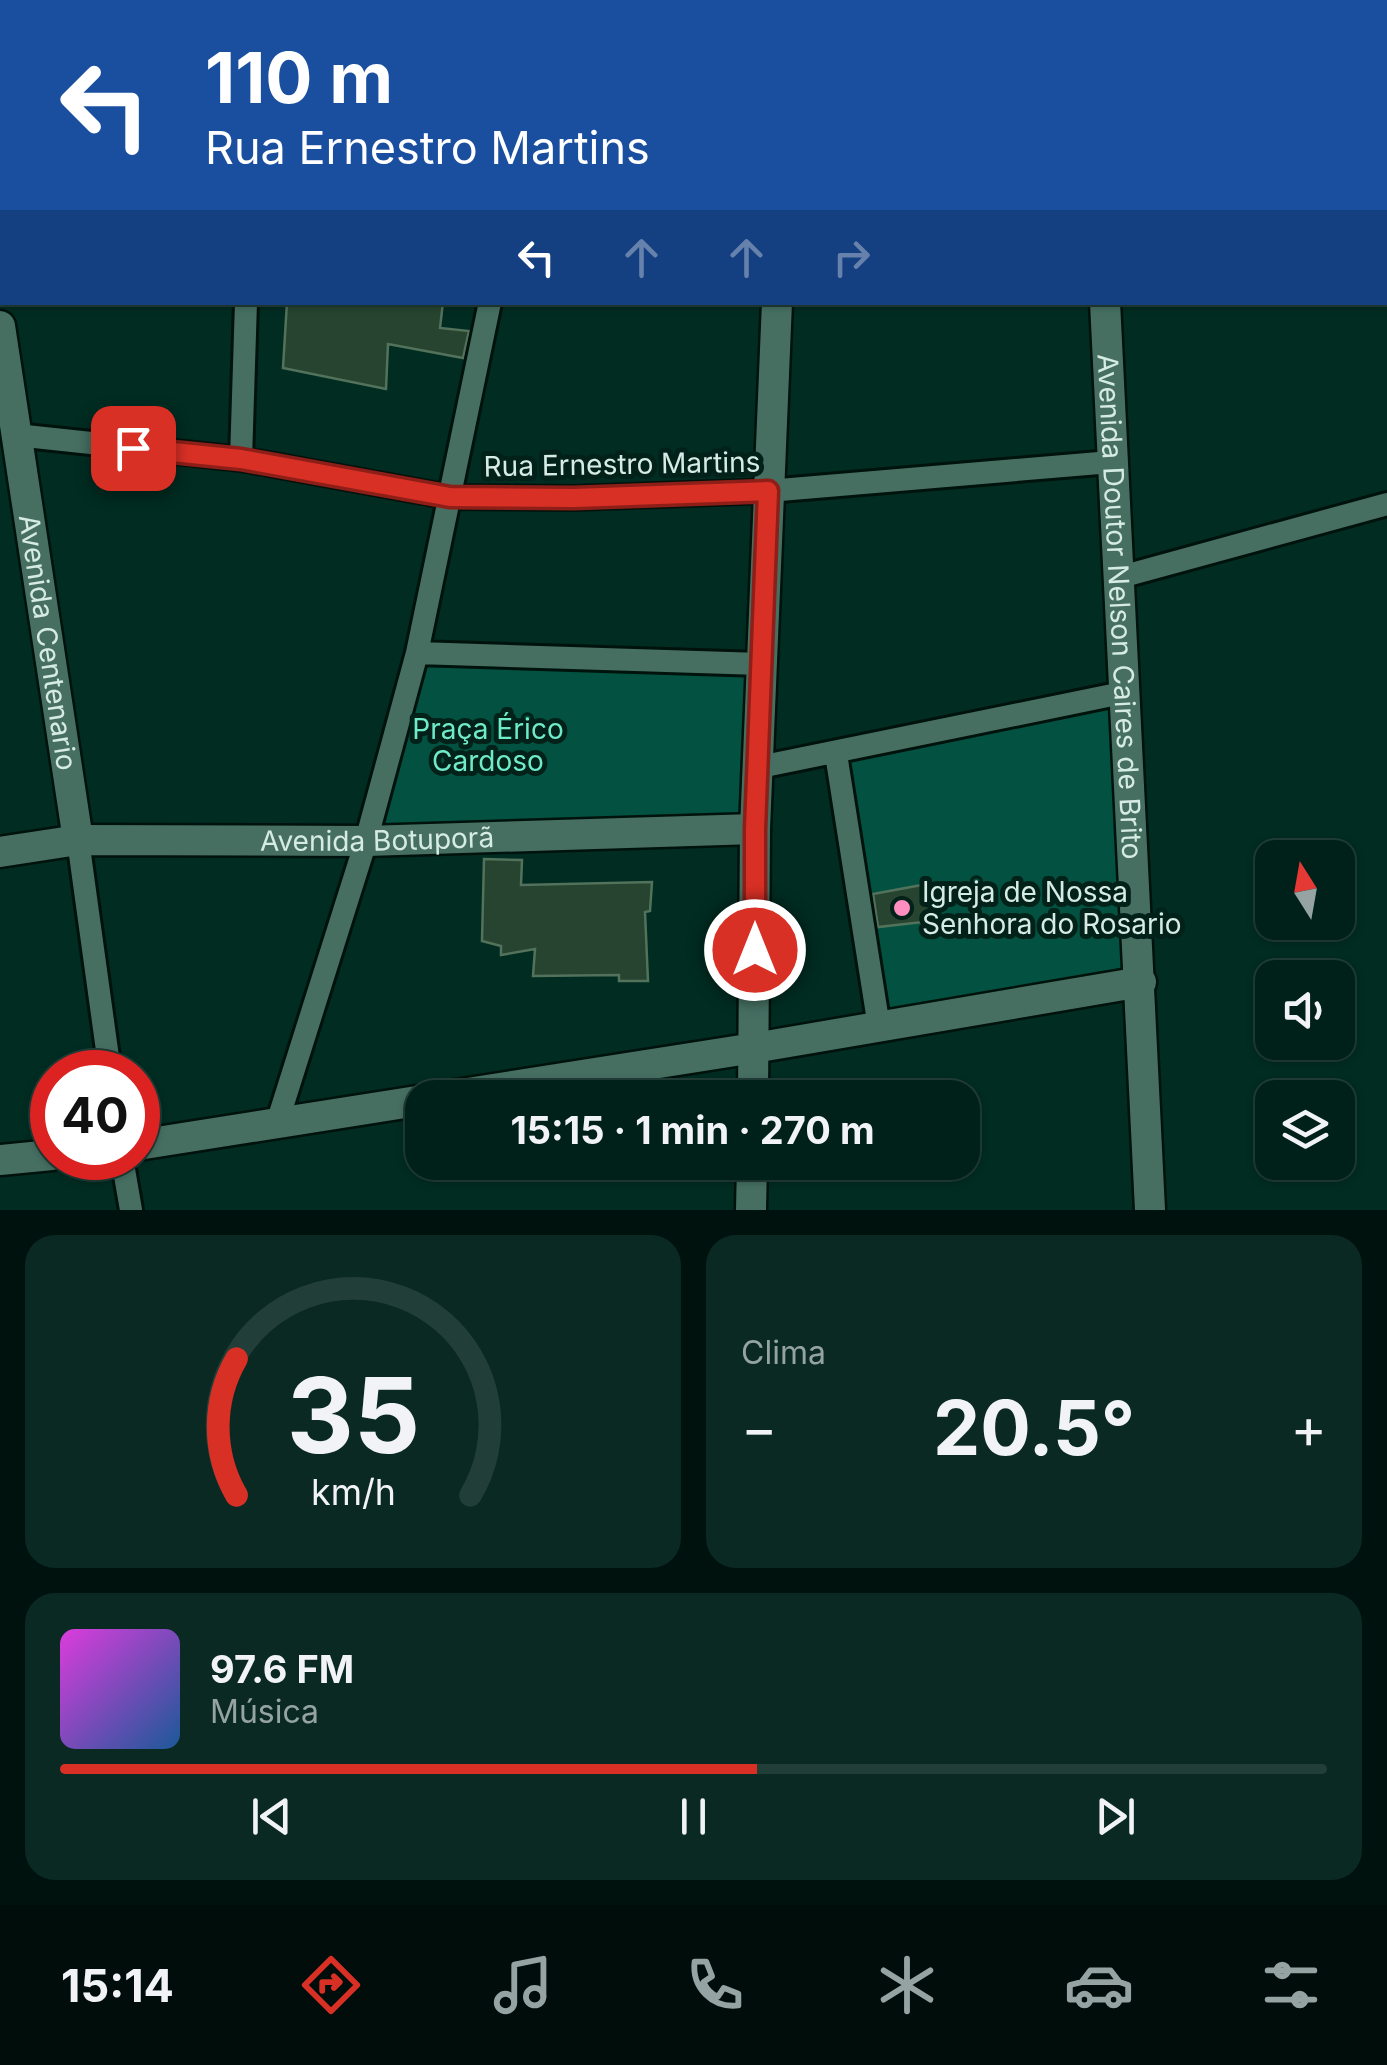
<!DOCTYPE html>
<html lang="pt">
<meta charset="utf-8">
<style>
:root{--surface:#002119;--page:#0a2922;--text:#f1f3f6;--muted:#95a3a2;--line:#223e38;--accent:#d93025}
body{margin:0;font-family:Inter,sans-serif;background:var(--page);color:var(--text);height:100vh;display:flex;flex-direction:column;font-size:38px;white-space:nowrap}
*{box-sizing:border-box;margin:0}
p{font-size:32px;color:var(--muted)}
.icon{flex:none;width:55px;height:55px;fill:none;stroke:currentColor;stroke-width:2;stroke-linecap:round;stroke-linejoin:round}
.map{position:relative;height:1210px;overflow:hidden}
.panel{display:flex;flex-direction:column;gap:25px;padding:25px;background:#00120e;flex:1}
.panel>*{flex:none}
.banner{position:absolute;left:0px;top:0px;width:1388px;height:305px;box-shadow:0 2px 8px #0004,0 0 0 2px var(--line);background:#1a4fa0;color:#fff;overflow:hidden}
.needle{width:65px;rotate:349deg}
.tools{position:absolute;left:1255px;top:840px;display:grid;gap:20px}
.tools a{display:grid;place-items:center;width:100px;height:100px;border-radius:20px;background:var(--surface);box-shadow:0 2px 8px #0004,0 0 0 2px var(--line);font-size:50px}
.speed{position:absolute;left:30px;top:1050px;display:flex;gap:20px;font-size:50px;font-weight:700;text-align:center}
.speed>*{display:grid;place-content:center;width:130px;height:130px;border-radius:50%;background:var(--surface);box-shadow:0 2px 8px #0004,0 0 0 2px var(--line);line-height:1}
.speed .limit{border:15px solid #d22;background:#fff;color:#111}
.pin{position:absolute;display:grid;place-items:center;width:85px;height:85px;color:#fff;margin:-42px;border-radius:20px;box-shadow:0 5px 15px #0006}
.me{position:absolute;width:110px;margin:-55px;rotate:0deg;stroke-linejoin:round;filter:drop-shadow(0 0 8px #0008)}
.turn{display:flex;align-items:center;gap:35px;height:210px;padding:0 40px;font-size:45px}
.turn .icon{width:130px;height:130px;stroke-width:2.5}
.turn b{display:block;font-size:70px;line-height:85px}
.lanes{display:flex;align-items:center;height:95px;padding:0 40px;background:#0003;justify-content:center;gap:50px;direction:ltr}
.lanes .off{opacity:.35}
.big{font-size:75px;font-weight:700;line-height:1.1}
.panel .tile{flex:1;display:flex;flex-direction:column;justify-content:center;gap:15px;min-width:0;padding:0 35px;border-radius:30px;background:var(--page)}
.panel .dial{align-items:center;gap:0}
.dial svg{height:260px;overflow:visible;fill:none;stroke:var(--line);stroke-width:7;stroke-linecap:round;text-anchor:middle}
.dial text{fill:var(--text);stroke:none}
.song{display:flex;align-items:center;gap:30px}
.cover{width:120px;height:120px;border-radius:15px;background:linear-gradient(135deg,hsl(300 70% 55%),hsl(210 70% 35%))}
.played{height:10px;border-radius:5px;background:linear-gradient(90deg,var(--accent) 55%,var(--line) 55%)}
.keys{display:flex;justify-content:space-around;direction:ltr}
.heat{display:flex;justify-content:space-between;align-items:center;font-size:55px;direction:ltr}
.panel .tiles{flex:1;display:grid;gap:25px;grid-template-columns:1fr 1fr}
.tile:last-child{grid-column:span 2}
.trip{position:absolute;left:405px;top:1080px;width:575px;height:100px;border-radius:30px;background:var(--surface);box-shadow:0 2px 8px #0004,0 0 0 2px var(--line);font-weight:700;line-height:100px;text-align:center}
.tab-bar{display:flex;height:160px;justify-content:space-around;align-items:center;background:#000d0a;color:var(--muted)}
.tab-bar .icon{width:70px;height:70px}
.tab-bar .active{color:var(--accent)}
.tab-bar b{font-size:45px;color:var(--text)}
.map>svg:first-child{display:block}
.green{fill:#035241}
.building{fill:#26442f;stroke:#53725b;stroke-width:2.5}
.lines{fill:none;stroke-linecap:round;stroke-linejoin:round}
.street-casing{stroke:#00120c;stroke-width:28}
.secondary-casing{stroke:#00120c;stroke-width:35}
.street{stroke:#466f62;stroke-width:22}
.secondary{stroke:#466f62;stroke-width:30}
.route-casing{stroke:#8d1f18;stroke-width:25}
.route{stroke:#d93025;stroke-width:18}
.poi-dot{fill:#fd8ec0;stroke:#012119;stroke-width:4}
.labels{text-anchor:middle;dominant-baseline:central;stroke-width:10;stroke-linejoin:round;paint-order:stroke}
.street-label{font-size:28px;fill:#d5ebe3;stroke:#012119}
.park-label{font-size:28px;fill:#70ebc8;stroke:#012119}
.poi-label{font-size:28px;fill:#d5ebe3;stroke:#012119;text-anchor:start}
</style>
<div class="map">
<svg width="1387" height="1210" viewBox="0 0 1387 1210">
<rect width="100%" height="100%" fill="#002c21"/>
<!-- green -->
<path class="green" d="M417,653l344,11 -6,165 -389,12z
M1119,693l22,289 -262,42 -40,-271z"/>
<!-- building -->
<path class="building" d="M287,302h156l-3,26 29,3 -6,27 -75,-14 -2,45 -103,-21z
M484,859l38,1 -1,25 131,-3 -2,29 -5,1 3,69h-29v-6l-86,1 2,-27 -34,6v-9l-19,-5z
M927,884l5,37 -54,6 -5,-33z"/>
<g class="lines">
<defs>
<path id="street" d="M258,2v-2
M544,2v-2
M16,435l225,24 209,38 124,1 194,-7 343,-29
M241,459l5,-157
M1117,578l270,-74
M417,653l344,11
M836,754l43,273
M760,767l362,-74
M78,840l32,232
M278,1120l88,-279 51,-188 73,-351
M122,1158l9,52"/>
<g id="secondary">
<path d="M1093,0v2"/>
<path d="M791,2v-2"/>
<path id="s1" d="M1105,302l45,908"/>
<path id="s2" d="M0,326l78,514"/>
<path id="s3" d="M0,852l78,-12 288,1 389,-12"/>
<path d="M753,1098l2,-269 22,-527"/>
<path d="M138,1145l616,-97 387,-66"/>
<path d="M0,1160l52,-5"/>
<path d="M751,1210l1,-48"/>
</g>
</defs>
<!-- street casing -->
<use href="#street" class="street-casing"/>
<!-- secondary casing -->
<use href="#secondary" class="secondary-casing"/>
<!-- street -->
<use href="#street" class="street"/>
<!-- secondary -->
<use href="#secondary" class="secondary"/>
</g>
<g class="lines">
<defs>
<path id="route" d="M133,448l108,11 209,38 124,1 194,-7 -13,338v121"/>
</defs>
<!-- route casing -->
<use href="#route" class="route-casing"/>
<!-- route -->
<use href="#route" class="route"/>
</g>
<!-- markers -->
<circle class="poi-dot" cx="902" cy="908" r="10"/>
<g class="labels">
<!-- street labels -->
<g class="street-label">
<text transform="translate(622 464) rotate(-1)">Rua Ernestro Martins</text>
<text stroke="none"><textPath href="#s1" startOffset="305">Avenida Doutor Nelson Caires de Brito</textPath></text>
<text stroke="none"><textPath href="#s2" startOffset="320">Avenida Centenario</textPath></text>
<text stroke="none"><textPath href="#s3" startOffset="378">Avenida Botuporã</textPath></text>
</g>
<!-- park labels -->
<g class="park-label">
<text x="488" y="729">Praça Érico<tspan x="488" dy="32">Cardoso</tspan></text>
</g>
<!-- poi labels -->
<g class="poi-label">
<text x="922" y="892">Igreja de Nossa<tspan x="922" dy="32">Senhora do Rosario</tspan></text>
</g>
</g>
</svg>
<div class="tools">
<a><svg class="needle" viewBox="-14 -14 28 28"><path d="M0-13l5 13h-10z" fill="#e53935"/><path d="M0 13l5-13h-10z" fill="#95a3a2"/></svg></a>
<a><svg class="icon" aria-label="sound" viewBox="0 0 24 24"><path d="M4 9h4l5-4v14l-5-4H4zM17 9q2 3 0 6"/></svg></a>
<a><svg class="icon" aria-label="layers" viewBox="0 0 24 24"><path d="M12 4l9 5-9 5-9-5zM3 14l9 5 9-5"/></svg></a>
</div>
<div class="speed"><div class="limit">40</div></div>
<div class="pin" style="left:133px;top:448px;background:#d93025"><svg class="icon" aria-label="arrive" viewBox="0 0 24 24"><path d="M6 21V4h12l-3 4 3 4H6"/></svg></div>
<svg class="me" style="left:755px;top:950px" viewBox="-20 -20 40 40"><circle r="17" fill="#d93025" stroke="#fff" stroke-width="3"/><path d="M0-11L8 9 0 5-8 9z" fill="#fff"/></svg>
<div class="trip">15:15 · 1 min · 270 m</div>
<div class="banner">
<div class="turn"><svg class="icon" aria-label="left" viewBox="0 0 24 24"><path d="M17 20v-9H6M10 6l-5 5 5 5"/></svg><div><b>110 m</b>Rua Ernestro Martins</div></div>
<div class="lanes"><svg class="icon" aria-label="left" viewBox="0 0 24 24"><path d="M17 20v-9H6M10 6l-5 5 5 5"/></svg><svg class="icon off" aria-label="ahead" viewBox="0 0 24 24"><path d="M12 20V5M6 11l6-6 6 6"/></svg><svg class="icon off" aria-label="ahead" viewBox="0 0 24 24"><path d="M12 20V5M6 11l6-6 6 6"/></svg><svg class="icon off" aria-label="right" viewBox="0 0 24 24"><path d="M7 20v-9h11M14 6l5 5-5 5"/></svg></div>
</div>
</div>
<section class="panel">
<div class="tiles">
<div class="tile dial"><svg viewBox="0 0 100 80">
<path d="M14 69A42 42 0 1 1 86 69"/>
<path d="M14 69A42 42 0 0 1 14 27" stroke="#d93025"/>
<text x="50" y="56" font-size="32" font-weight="700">35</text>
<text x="50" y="72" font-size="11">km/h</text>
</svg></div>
<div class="tile"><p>Clima</p>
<div class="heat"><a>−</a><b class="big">20.5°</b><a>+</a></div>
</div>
<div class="tile">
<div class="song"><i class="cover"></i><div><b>97.6 FM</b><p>Música</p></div></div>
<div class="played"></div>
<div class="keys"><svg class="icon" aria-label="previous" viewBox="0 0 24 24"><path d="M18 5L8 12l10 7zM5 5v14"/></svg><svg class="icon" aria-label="pause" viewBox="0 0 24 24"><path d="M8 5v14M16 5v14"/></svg><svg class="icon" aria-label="next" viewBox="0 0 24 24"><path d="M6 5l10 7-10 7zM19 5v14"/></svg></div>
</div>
</div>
</section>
<nav class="tab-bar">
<b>15:14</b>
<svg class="icon active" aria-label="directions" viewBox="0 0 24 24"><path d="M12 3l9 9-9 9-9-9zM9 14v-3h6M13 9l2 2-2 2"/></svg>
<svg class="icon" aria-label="music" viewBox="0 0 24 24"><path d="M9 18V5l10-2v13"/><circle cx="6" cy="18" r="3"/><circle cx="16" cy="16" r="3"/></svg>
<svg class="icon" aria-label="phone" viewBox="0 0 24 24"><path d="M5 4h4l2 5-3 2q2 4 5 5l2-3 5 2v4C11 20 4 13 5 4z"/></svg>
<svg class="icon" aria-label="climate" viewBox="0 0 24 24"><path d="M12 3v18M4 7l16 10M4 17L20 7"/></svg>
<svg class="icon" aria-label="car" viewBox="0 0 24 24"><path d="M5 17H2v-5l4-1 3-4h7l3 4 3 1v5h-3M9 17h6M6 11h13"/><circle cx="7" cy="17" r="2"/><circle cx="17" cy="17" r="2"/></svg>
<svg class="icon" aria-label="filters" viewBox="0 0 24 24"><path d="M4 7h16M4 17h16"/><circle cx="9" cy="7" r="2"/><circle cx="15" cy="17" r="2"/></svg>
</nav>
